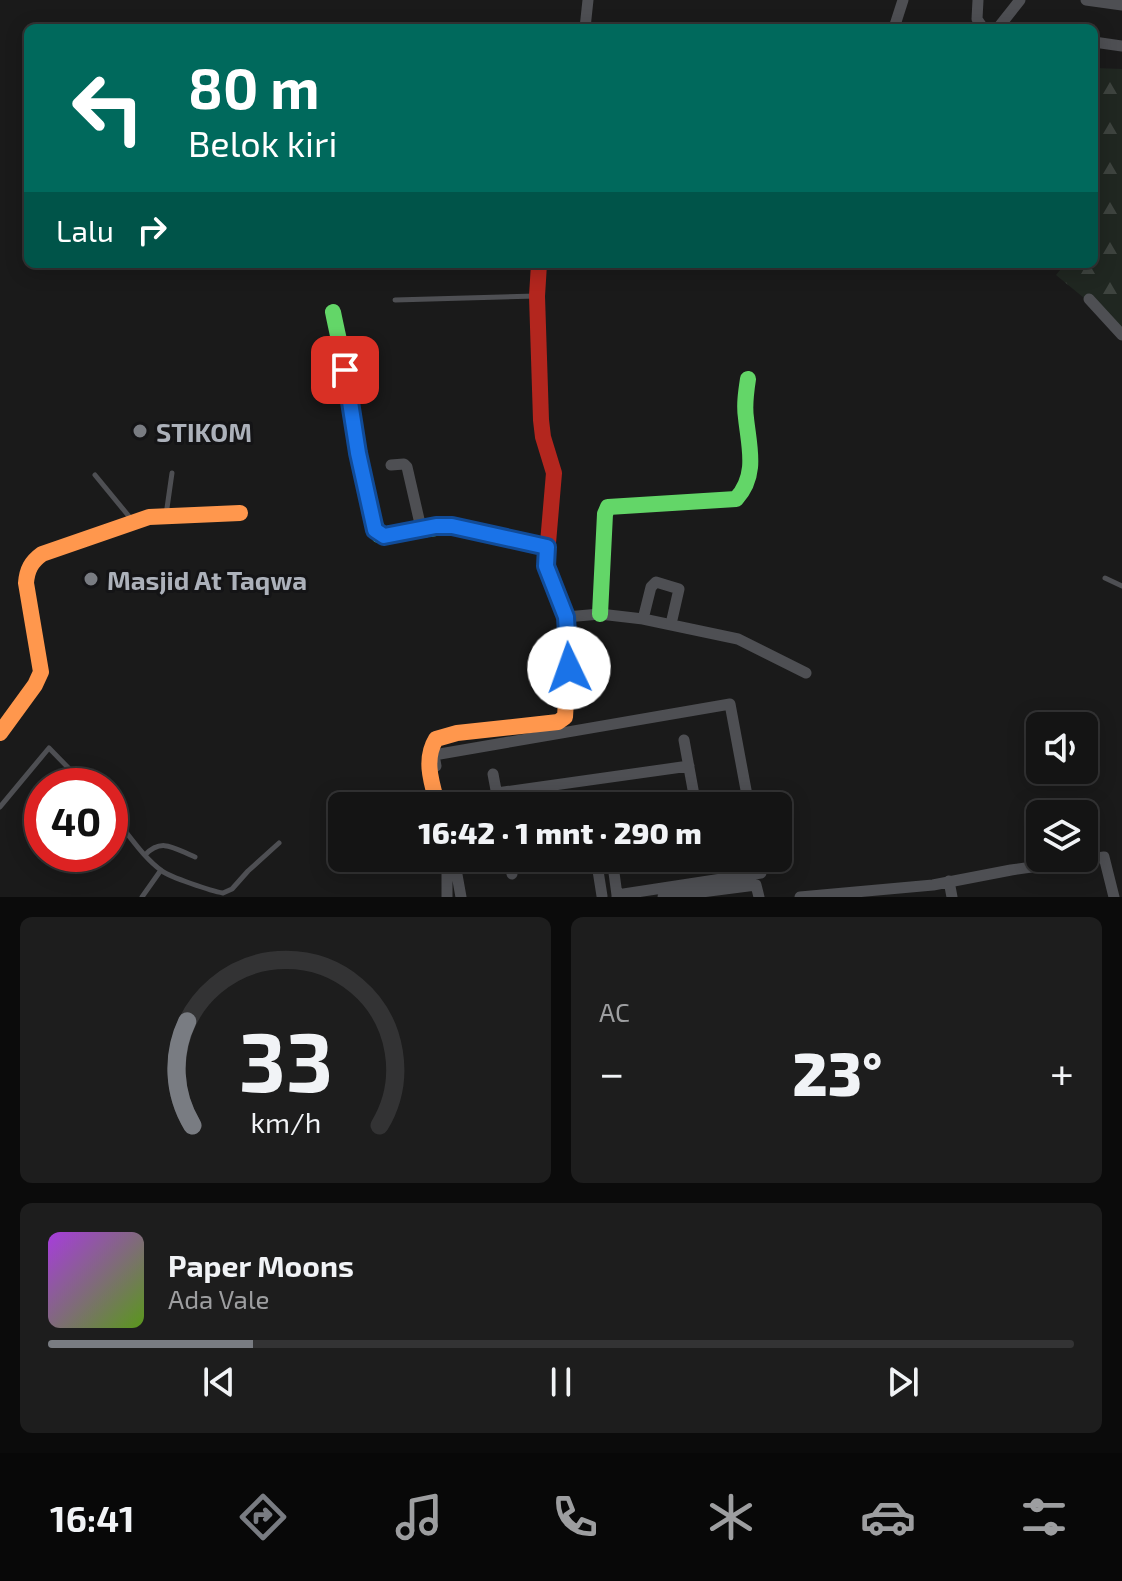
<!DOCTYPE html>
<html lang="id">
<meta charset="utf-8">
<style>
:root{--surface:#141414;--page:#1d1d1d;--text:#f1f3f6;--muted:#9d9ea0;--line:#333334;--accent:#797c82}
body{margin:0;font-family:"Exo 2",sans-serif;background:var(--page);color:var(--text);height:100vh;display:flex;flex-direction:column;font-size:30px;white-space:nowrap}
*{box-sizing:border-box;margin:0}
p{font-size:26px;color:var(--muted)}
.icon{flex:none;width:44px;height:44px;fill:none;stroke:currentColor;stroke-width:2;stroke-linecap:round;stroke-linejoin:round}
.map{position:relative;height:897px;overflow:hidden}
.panel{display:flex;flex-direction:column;gap:20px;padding:20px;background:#0b0b0b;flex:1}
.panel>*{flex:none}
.guide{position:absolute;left:24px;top:24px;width:1074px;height:244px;border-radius:12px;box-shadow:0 4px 20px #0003,0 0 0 2px var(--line);background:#00695c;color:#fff;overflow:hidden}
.tools{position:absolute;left:1026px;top:712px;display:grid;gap:16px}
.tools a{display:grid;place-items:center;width:72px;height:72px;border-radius:12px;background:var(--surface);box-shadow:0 4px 20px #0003,0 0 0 2px var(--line);font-size:40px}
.speed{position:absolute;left:24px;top:768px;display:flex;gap:16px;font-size:40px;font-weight:700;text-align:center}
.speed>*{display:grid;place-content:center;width:104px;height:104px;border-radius:50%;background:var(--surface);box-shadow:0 4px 20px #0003,0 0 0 2px var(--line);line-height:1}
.speed .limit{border:12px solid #d22;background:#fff;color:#111}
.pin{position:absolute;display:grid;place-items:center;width:68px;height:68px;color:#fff;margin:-34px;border-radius:16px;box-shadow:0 4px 12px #0006}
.me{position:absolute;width:88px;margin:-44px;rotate:357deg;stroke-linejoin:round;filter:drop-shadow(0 0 6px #0008)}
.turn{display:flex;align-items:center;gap:28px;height:168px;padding:0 32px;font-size:36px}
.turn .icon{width:104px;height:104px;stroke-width:2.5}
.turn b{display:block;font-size:56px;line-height:68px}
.then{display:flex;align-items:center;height:76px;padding:0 32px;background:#0003;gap:16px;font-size:30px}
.big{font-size:60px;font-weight:800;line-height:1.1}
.panel .tile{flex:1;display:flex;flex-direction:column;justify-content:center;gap:12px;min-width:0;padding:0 28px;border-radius:12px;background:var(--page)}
.panel .dial{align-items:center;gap:0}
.dial svg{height:208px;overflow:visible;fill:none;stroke:var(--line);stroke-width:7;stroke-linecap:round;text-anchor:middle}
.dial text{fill:var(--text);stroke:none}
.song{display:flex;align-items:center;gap:24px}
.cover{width:96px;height:96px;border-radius:12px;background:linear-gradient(135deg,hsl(280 70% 55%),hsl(90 70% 35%))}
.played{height:8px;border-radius:4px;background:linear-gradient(90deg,var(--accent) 20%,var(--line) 20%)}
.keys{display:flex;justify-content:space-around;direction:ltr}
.heat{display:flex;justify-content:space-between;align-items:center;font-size:44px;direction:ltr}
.panel .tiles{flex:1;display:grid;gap:20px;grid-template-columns:1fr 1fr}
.tile:last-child{grid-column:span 2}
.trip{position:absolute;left:328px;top:792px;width:464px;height:80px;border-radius:12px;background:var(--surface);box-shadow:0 4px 20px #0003,0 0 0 2px var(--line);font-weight:800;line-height:80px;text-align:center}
.dock{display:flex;height:128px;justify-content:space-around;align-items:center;background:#080808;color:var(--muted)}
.dock .icon{width:56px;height:56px}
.dock .selected{color:var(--accent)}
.dock b{font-size:36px;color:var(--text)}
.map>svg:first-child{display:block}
.forest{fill:url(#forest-firs)}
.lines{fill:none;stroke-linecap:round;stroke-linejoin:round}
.lane{stroke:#4e4f53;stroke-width:5}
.street{stroke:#4e4f53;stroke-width:11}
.fast{stroke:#63d668;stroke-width:16}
.slow{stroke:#ff974d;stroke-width:16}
.jam{stroke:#b3261e;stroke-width:16}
.route-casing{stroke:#114b97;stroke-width:20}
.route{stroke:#1a73e8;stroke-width:14}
.poi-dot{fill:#797c82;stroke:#141416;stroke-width:3}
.labels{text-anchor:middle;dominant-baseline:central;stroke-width:6;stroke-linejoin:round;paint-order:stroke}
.poi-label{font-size:26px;font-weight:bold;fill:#acb1ba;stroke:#141416;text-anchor:start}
</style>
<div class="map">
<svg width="1122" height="897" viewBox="0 0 1122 897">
<defs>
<pattern id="forest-firs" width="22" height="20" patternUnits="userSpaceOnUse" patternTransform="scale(2)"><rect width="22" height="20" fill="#202721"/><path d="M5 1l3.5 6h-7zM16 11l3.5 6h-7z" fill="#3e443f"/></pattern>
</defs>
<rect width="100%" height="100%" fill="#1a1a1a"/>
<!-- forest -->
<path class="forest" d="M1094,68l28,1v260l-66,-54 9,-11h29z"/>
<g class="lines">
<!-- lane -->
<path class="lane" d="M395,300l141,-4
M95,475l37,45
M166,515l6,-42
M1105,578l17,8
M0,807l49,-59 37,38
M110,813c17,18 31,43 52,58 8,6 49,20 61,22l9,-4 16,-18 31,-28
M145,855c17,-18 30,-6 50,2
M142,897l19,-27"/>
<!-- street -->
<path class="street" d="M978,0l-1,19 6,9
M1086,0l36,5
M585,28l3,-28
M894,28l9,-28
M998,28l22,-28
M1094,42l28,4
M1089,299l33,36
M391,465l13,-1 3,3 14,61
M566,617l34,-3 43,5 95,20 68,34
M643,619l8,-32 5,-5 23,7 -8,35
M684,740l12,66
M436,766l-2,-11 296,-51 19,102
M493,774l6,32
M497,793l192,-27
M454,858l7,39
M509,858l3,16
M596,858l6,38
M612,858l5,37
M949,881l3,16
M447,897v-39
M617,897v-2l144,-22 -2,-15
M663,897l93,-12 3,12
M800,897l133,-12 78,-15 93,-13 10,40"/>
<!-- fast -->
<path class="fast" d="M333,312c6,30 14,60 18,91 7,44 12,90 28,132l73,-9 95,21
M600,614l5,-100 3,-7 128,-8c22,-24 13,-52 10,-81 -2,-13 0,-26 2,-39"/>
<!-- slow -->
<path class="slow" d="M0,733l35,-48 6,-13 -15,-89c1,-13 5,-21 16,-29l107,-37 91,-4
M438,806c-6,-22 -15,-46 -2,-67l21,-6 101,-11 7,-5 4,-68 -3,-32 -20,-51 2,-23"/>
<!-- jam -->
<path class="jam" d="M539,264l-2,32 4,124 2,17 11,36 -6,70"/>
</g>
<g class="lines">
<defs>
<path id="route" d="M345,370l13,83 17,77 9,6 52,-10h16l95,21 -1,19 20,51 3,51"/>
</defs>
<!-- route casing -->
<use href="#route" class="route-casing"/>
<!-- route -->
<use href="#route" class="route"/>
</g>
<!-- markers -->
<g class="poi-dot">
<circle cx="140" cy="431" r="8"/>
<circle cx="91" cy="579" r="8"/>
</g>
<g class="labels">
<!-- poi labels -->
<g class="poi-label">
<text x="156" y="431">STIKOM</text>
<text x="107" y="579">Masjid At Taqwa</text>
</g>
</g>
</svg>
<div class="tools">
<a><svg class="icon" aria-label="sound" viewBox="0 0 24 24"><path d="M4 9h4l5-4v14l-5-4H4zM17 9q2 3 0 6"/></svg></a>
<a><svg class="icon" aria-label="layers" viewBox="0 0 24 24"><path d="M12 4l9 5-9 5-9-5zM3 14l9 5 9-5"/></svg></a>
</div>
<div class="speed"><div class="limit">40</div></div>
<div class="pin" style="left:345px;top:370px;background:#d93025"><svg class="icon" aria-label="arrive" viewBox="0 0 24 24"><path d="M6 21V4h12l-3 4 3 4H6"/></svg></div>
<svg class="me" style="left:569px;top:668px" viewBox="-20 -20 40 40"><circle r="19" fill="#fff"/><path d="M0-13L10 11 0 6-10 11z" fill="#1a73e8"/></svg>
<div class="trip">16:42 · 1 mnt · 290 m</div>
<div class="guide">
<div class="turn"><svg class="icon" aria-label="left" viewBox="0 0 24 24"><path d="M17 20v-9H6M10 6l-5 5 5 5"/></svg><div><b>80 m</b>Belok kiri</div></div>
<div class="then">Lalu<svg class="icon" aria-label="right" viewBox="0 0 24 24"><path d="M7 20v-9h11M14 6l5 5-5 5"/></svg></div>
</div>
</div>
<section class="panel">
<div class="tiles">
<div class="tile dial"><svg viewBox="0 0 100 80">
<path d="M14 69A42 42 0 1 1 86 69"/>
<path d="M14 69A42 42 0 0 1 12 29" stroke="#797c82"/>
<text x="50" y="56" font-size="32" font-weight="700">33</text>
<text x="50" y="72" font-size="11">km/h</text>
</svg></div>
<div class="tile"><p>AC</p>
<div class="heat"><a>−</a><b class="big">23°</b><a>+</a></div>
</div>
<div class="tile">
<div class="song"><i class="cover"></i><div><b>Paper Moons</b><p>Ada Vale</p></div></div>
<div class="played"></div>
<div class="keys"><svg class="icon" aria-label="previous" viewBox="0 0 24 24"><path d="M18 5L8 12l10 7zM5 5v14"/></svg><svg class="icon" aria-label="pause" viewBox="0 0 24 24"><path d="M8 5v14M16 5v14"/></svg><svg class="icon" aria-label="next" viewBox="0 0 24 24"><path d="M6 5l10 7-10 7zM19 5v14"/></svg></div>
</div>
</div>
</section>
<nav class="dock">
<b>16:41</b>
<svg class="icon selected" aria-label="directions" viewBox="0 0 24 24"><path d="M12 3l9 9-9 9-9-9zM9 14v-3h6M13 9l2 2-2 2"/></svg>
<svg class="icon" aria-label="music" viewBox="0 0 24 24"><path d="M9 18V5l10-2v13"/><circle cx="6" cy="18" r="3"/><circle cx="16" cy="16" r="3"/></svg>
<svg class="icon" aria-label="phone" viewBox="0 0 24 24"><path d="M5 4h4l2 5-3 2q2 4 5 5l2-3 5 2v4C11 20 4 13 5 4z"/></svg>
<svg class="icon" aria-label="climate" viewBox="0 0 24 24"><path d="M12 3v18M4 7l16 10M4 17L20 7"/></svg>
<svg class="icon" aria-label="car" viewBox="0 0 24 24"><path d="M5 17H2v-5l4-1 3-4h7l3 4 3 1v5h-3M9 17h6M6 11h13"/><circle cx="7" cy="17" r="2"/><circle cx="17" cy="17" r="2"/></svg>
<svg class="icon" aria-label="filters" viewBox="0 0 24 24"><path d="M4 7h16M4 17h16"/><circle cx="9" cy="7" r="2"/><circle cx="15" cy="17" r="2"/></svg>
</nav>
